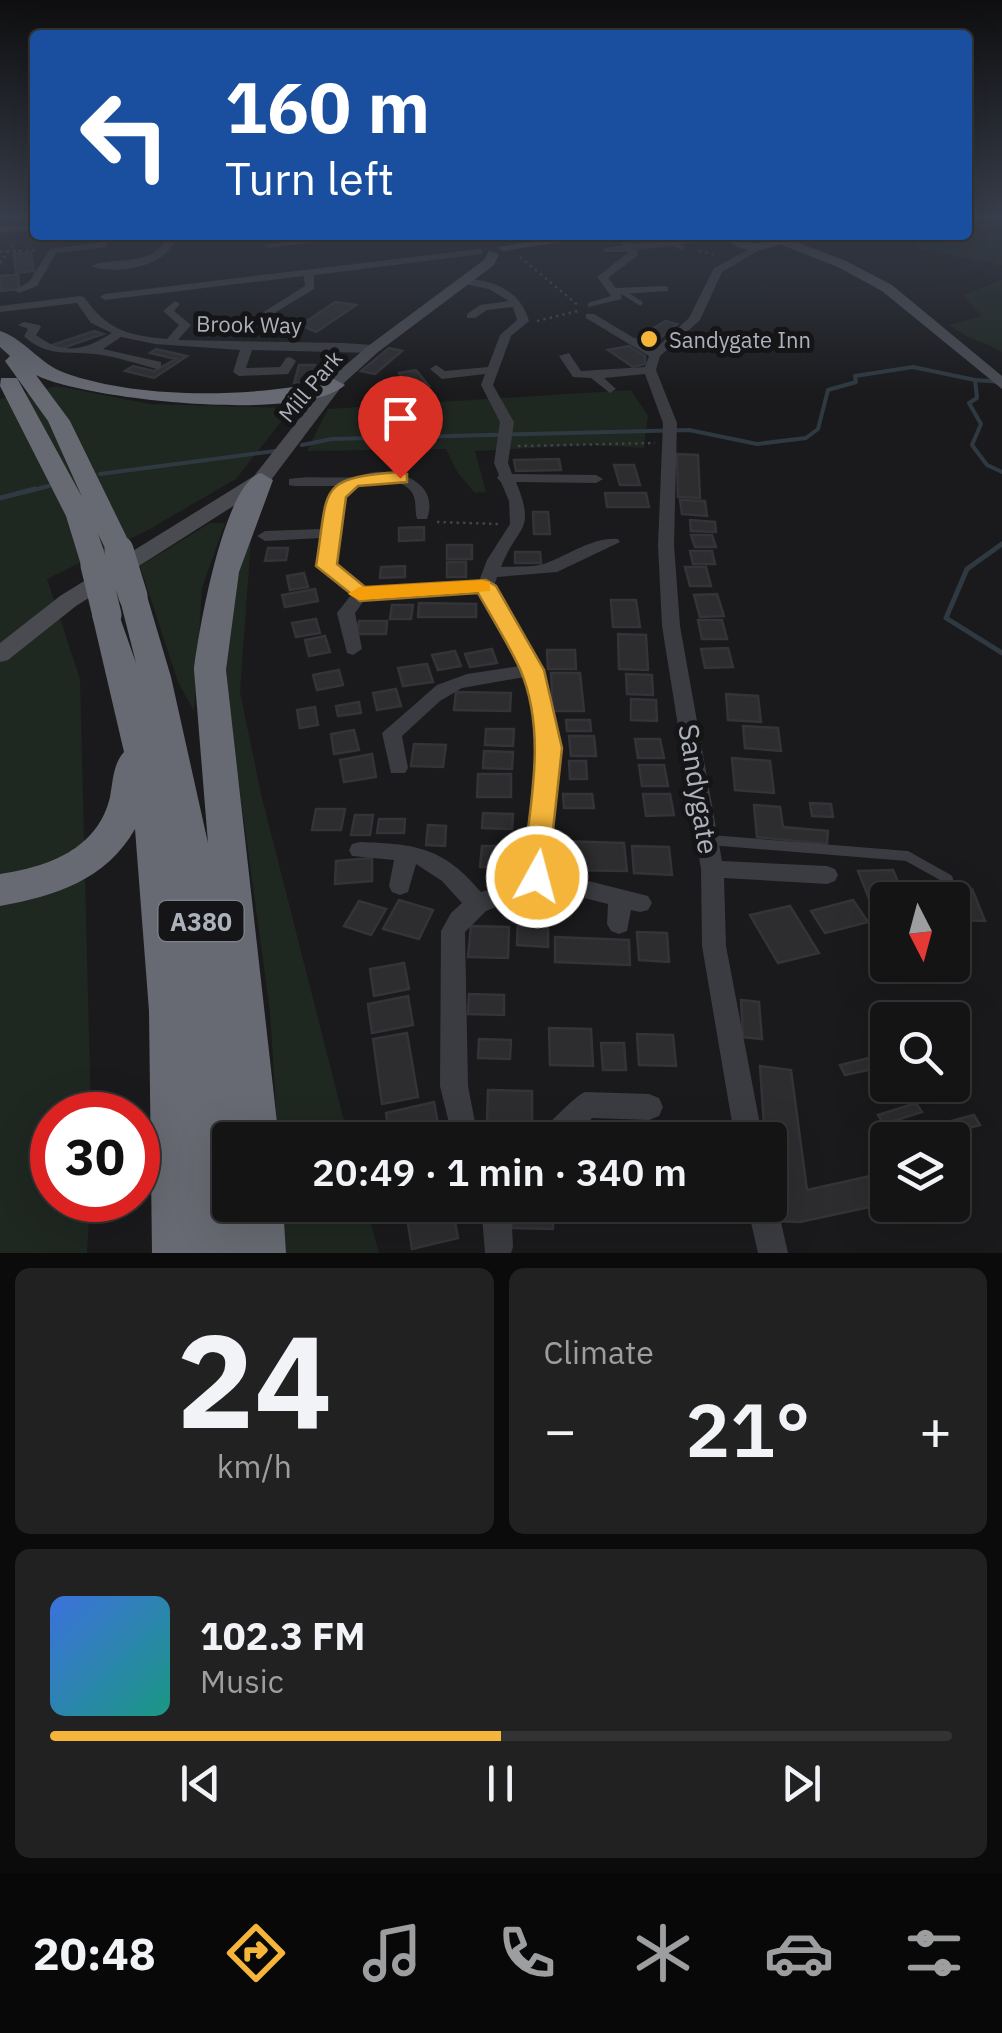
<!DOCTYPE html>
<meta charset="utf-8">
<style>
:root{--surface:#141415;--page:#212122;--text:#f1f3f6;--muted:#9d9ea0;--line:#333334;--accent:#f4b53a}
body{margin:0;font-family:"IBM Plex Sans",sans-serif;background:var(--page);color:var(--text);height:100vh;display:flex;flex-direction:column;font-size:38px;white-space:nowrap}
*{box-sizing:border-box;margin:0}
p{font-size:32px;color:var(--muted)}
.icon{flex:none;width:55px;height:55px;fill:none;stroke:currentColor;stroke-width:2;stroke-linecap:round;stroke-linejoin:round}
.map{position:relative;height:1253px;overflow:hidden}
.side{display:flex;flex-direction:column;gap:15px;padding:15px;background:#0b0b0c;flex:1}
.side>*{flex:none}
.guide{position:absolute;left:30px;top:30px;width:942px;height:210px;border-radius:10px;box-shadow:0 10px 40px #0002,0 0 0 2px var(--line);background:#1a4fa0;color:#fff;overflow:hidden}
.needle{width:65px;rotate:174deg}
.fabs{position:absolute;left:870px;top:882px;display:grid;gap:20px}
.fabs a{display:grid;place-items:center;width:100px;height:100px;border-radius:10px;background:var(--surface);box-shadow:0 10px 40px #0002,0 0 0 2px var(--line);font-size:50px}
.speed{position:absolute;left:30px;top:1092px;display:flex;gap:20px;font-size:50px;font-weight:700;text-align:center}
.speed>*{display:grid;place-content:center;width:130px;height:130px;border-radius:50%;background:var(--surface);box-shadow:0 10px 40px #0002,0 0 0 2px var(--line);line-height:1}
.speed .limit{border:15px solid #d22;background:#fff;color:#111}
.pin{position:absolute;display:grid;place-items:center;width:85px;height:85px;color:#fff;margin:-102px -42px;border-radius:50% 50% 50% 0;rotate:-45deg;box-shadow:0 0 10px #0007}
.pin .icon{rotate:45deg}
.me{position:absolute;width:110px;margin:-55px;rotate:7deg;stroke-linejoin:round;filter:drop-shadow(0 0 8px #0008)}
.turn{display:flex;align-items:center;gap:35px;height:210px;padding:0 30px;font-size:45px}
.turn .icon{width:130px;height:130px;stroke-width:2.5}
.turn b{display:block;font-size:70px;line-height:85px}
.big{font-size:75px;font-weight:600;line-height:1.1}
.side .tile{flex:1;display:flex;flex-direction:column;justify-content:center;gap:15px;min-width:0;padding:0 35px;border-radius:15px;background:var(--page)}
.side .dial{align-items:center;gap:0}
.dial b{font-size:130px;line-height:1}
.song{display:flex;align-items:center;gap:30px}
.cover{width:120px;height:120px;border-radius:15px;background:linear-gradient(135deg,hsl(220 70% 55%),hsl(170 70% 35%))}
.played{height:10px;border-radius:5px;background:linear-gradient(90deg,var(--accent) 50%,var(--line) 50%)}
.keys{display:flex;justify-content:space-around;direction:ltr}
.heat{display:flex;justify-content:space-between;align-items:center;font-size:55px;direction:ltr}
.side .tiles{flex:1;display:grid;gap:15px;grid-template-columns:1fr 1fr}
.tile:last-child{grid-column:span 2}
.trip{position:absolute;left:212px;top:1122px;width:575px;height:100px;border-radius:10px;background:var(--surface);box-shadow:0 10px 40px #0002,0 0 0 2px var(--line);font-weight:600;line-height:100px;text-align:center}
.tab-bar{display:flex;height:160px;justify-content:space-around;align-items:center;background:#080808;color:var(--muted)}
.tab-bar .icon{width:70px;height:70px}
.tab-bar .selected{color:var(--accent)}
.tab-bar b{font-size:45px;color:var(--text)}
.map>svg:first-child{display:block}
.green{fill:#1f2721}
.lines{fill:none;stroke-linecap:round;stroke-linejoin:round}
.stream-far1{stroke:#2f3941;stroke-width:4}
.stream{stroke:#2f3941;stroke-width:5}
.building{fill:#2d2d30;stroke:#343438;stroke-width:2.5}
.path{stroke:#414348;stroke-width:2.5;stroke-dasharray:2.5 4;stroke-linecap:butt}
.lane-far1{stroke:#3b3c41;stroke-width:5}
.lane{stroke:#3b3c41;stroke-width:10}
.street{fill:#3b3c41;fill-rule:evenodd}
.secondary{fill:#494b51;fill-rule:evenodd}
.highway{fill:#676a72;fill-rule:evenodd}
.highway-bridge{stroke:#676a72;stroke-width:29}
.route{fill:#f4b53a;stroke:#9f7626;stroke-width:2.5}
.slow{fill:#f59e0b}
.poi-dot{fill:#f4b53a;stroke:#151517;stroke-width:4}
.labels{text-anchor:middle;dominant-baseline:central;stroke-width:10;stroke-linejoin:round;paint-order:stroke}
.far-street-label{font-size:22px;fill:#acb1bc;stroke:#151517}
.far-poi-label{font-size:22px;fill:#acb1bc;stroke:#151517;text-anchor:start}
.shield{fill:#151517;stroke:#7f828a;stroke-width:2.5}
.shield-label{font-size:25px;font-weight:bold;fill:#acb1bc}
.street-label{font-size:28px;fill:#acb1bc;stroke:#151517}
</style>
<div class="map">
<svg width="1002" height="1253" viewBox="0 0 1002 1253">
<rect width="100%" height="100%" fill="#1a1a1c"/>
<!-- green -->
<path class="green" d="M968,230l34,4v31l-84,-16 -3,-14h53z
M1002,280v72c-19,-11 -35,-13 -53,-27l33,-9 -19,-21z
M57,386l93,18 142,4 -56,71 -88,51 -101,49 33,100 11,436h-39v85h38l-3,53h-87v-854z
M631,390l17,26 -4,32 -55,-3 -114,6 11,41 -11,1 -17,-20 -12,-24 -139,2 21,-42z
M253,511l-13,181 21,102 88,346h-71l-8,-128 -46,-338 1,-66z
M210,523h15l-23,65 -8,123 -16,-29 -38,-116z
M283,1205h83l13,48h-93z"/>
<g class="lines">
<!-- stream-far1 -->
<path class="stream-far1" d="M1002,382l-27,-2 2,18 -8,5 12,21 -9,21 15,20 15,7
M302,445l30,-6 357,-9 68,14 49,-6 12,-9 10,-39 28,-8 -1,-6 58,-9 62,13
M100,474l175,-23
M25,492l24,-6"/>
<!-- stream -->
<path class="stream" d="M0,498l35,-9
M1002,544l-35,25 -21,49 56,35"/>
</g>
<!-- building -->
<path class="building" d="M31,253l3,18 -18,2 -2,-19z
M18,274l1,15 -18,2 -1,-15z
M335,302l21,3 -40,27 -15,-7z
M665,321l12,3 -30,25 -14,-8z
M94,331l9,3 -43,15 -8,-4z
M629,346l16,10v8l-12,3 -25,-17z
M389,348l13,3 -27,23 -14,-3z
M156,349l31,7 -33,22 -29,-7 8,-5 21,5 22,-12 -26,-6z
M299,365h16l-5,18h-16z
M416,370l13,16 -18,3 -12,-16z
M677,454l21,1 2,43 -22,-1z
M559,459l2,11 -45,1 -2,-11z
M614,465h20l6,20h-20z
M605,493h41l3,14h-42z
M680,500l25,1 2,15 -25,-2z
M533,512h15l2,22h-16z
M690,520l25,2 1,10 -25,-1z
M424,527v13l-25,1v-13z
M691,535h21l4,12h-21z
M447,545h25v14h-25z
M268,548h20l-2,12 -21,1z
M690,551h22l3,13h-22z
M515,552h25l1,11h-26z
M447,562h19v15h-19z
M405,566v11l-25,1 1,-11z
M685,567h21l5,19h-21z
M304,573l4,14 -18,3 -3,-14z
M315,589l3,12 -33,6 -3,-12z
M717,594l7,22 -24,1 -6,-22z
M611,600h25l4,27h-27z
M419,603l57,1v13h-58z
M392,605h21l-2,14h-21z
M316,619l4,14 -24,4 -4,-14z
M698,620h24l5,19h-25z
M359,621h28l-1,13h-29z
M618,634l28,1 2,35 -29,-1z
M325,636l5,16 -21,4 -4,-16z
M728,648l5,19 -28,1 -4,-19z
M492,649l5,14 -27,4 -5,-13z
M547,650h28l1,19h-28z
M455,651l6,15 -23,4 -6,-15z
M427,664l6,18 -30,4 -5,-18z
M339,670l4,15 -26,5 -4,-15z
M551,673h29l4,38h-31z
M626,674l26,1 1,20 -26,-1z
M396,689l5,17 -24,4 -4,-17z
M456,692l55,1 -1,18 -56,-1z
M726,694l32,2 3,26 -33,-2z
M631,699l25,1 1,21 -26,-1z
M359,702l2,11 -23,3 -2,-10z
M315,707l3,18 -18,3 -3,-18z
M566,720h24l1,11h-24z
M743,726l35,2 3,23 -36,-3z
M486,729h28l-1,17 -28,-1z
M354,730l5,20 -25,4 -3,-20z
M569,736h25l2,20h-25z
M635,739h25l4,19h-26z
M414,744l32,1 -3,22 -32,-1z
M484,751l29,1 -1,17 -29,-1z
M372,754l4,23 -32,5 -4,-22z
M732,758l38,3 4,32 -39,-3z
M569,761h17l1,18h-17z
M639,765h25l4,21h-26z
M478,774h33v23h-34z
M563,794h29l2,14h-30z
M643,794h27l4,21 -28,1z
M810,803l21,1 2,13 -21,-1z
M754,805l26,2 3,20 45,4 -1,13 -70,-7z
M316,809h29l-4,21h-29z
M483,813l30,1 -1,15 -30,-1z
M355,815h18l-3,20h-19z
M379,819h26l-1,14h-27z
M428,825l18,1 -1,20 -19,-1z
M560,841l64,2 3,28 -67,-1z
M482,846h18l-1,21h-19z
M632,846l37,1 3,28 -38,-2z
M372,858v23l-37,3 1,-23z
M893,870l13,30h-18v11h-14l-16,-40z
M944,888l28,1 13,32 -29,-1 -4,-20z
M399,900l34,10 -14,29 -36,-10z
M853,900l15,22 -43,11 -14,-22z
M359,901l27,8 -15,26 -27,-9z
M790,906l29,47 -41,10 -28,-48z
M518,918l30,1v28l-31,-2z
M471,926l38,1 -1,31 -40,-1z
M637,932l30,1 2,29 -30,-2z
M555,937l74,3 1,25 -75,-3z
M404,963l5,26 -35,7 -4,-27z
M469,994l35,1v20l-36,-1z
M408,996l5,29 -41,8 -4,-29z
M741,1000l18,2 3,37 -19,-2z
M549,1028l42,1 2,37 -43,-1z
M407,1033l11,64 -36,7 -9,-65z
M637,1034l36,1 3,31 -37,-1z
M479,1039l32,1 -1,19 -32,-1z
M601,1043h23l2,27h-23z
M881,1055l6,11 -42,9 -5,-10z
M760,1066l31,4 16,120 81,-18v31l-88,19 -27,-1 -3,-81h-5z
M488,1090l44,1v31l-45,-1z
M434,1102l7,38h-51l-4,-27z
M916,1103l6,9 -38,12 -6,-9z
M974,1115l6,10 -55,15h-24l-3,-5z
M601,1123l81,3 1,14h-81z
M405,1205h47l6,33 -46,11z
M512,1205h41v24l-41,-1z"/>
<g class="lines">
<!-- path -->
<path class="path" d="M699,251l17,4
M0,252l38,-2
M520,257l59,49
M0,263l16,-22
M537,321l41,-10
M518,446l137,-3
M437,522l62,2"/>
<!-- lane-far1 -->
<path class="lane-far1" d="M674,243l31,-5
M621,291l19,12"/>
<!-- lane -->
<path class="lane" d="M710,840l197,16 41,23"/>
<!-- street -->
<path class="street" d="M35,225v6l-35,1v-6z
M140,235h40c-5,6 -9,14 -16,20 -17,14 -54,19 -73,11 26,-11 58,3 76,-28l-24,2 -5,-3z
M336,235h32l-100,13 -5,-3z
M615,235h10l8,9 41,-4 12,7 -5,3 -9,-4 -35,4 1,5 -30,23 8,10 48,-2 4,1v4l-47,3 1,5 -34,8v-4l23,-7 -14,-19 32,-25h-25v-4l20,-3z
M104,242l3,1v4l-51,6 -19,33 -18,7 -5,-3 15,-8 21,-33z
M757,245l8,2 -43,25 -22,48 -40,36 -4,14 21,53 -3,122 6,81 42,235 105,5 8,3 3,6 -3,6 -8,3 -103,-6 2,68 37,194h-28l-33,-194 -1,-77 -39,-243 -4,-81 5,-122 -18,-49 -41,4 12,11 -6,4 -19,-15 -18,-1 -14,-21 10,-3 12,18 64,-4 4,-11 -63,-38v-4h8l60,36 35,-32 25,-50z
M479,249l3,1v4l-168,21v14l-56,34 -4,-1v-4l51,-32 -1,-10 -199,24 -5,-3 5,-3z
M459,279c31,-1 61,10 70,42l-18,15 -18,49 21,37 -6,41 4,11 84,1 7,4 -7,4 -80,-1c21,51 1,43 -15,85 14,-1 35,1 48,-5 20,-8 47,-26 69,-23l2,3 -63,30 -60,5 -3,9c16,27 34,54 46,83 29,63 14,135 9,202l91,23 8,2 4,7 -4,7 -8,2 -9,-2 -4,21 -8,3 -8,-3 -4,-7 1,-20 -63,-16 -59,23 -21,21 3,154 7,36 17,8 4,10h-43l-13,-54 1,-155 10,-18 11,-10 -20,-22 -26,-17 -8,28 -8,3 -8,-3 -3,-6 5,-26 -42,-4 -3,-6 3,-6 8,-2c56,2 83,5 121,50l44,-14 14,-130 -7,-45 -7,-26 -63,11 -22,13 -38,35 6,32 -3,5h-14l-9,-40 55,-48 30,-11 53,-8 -39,-75 -116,8 -10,14 7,36 -9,6 -6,-2 -10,-40 14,-18 -33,-29 2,-28 -55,3 -8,-5 8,-5 56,-2 6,-27 12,-16h-45l-5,-1v-6c21,-4 42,0 63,-2 8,-1 15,-4 23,-5 30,-2 64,14 52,47h-10c-3,-9 1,-20 -7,-29 -18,-18 -58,-10 -68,12 -8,19 -6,42 -8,63l30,24 115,-8 8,-21 23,-36 -1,-23 -8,-19 -4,-4 2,-3 -5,-12 6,-41 -19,-37 4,-11 -43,5 -12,-10 6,-4 9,6 43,-4 12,-32 17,-15 -4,-13 -26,3 -12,8h-8v-4l13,-9 29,-4 -20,-12 -30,-6z
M80,296l4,1c23,33 43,38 83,42l12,-14 -16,-14 12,-10 5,3 -6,7 17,14 -13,15 165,3 30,2 6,4 -6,4 -121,-3 -6,18 34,-1 6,-9 4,-1 6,4 -8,13 -49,2 -6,-4 7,-22 -85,-6 -34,-7 -18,12 58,13v6l-4,1c-20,-5 -42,-13 -63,-15 -26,-3 -46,3 -68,-16l-2,-2 4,-7 -10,-4 6,-3 15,3 2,2 -5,8c28,21 49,15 76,-2l-21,-10 -14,-20 -77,9v-6z
M585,1092l64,2 10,4 4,9 -4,9 -10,4 -57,-2 -17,22h-39c3,-8 40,-45 49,-48z
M770,1193l7,12 11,48h-30l-11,-48h23z
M481,1205h30l2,42 -2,6h-26z"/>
<!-- secondary -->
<path class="secondary" d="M572,235h36l-105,16 -6,-4z
M727,235h14l-2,3c8,6 17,6 27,4l-5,-7h17l68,26 46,24 110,91v13l-120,-98 -44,-24 -59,-23c-18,9 -39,9 -54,-6z
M489,251l10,3 -5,11 -116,87 -33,30 -77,102 -192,122 -68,54 -8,2v-19l60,-47 194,-120 79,-100 35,-30 116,-86z"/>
<!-- highway -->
<path class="highway" d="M0,331c23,7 40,33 65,42 75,27 192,25 269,6l11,6c-40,38 -260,15 -309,-10l34,46 63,129 -4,6h-20l-11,-22 11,31 -14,8 -14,-8 -15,-49 -66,-130 1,-8h16l65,119 -34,-76 -43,-60 5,-5 -10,-9z
M261,473l12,7 -34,92 -13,98 53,470h-49v65h53l3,48h-134l-3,-242 -14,-182c-29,51 -80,67 -135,77v-32c48,-7 98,-25 110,-77 3,-16 3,-33 14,-45l-32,-137 15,-9 10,3 19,54 -17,-67 14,-9 14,9 24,81 37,166 -14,-173c4,-36 30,-188 67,-197z"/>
<!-- highway-bridge -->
<path class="highway-bridge" d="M119,550l14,46
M95,565l12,50"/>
</g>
<!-- sky -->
<linearGradient id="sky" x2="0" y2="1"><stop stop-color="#0e0e0f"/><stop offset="0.55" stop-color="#383e4b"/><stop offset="1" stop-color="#383e4b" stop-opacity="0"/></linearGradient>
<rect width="1002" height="395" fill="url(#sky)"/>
<!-- route -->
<path class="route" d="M400,472l7,2v8l-49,4 -12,11 -9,67 28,23 121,-7 10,6 48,84 18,78 -15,137h-21l-4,-8c7,-68 26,-143 -2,-208 -12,-26 -28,-51 -42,-76l-118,8 -44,-35c13,-78 -1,-88 84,-94z"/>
<!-- slow -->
<path class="slow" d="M482,580l8,2v9l-131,9 -11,-6 11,-7z"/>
<!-- markers -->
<circle class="poi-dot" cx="649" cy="339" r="10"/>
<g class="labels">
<!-- far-street labels -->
<g class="far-street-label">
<text transform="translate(249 324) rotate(1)">Brook Way</text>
<text transform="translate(310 386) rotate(-50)">Mill Park</text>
</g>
<!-- far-poi labels -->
<g class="far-poi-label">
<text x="669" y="339">Sandygate Inn</text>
</g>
<!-- shield labels -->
<rect class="shield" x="158.5" y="901" width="85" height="40" rx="8"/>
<g class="shield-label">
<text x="201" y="921">A380</text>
</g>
<!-- street labels -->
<g class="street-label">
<text transform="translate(699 789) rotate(81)">Sandygate</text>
</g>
</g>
</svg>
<div class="fabs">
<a><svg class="needle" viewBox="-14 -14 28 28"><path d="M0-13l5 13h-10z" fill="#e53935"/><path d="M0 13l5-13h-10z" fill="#9d9ea0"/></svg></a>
<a><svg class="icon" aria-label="search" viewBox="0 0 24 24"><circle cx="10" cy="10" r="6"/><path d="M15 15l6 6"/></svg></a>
<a><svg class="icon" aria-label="layers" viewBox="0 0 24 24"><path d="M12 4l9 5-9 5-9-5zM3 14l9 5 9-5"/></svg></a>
</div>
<div class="speed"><div class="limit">30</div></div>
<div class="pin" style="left:400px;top:478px;background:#d93025"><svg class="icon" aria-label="arrive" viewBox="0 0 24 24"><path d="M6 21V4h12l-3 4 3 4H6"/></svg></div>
<svg class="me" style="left:537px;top:877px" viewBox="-20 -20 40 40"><circle r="17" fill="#f4b53a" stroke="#fff" stroke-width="3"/><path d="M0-11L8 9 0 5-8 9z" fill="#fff"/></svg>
<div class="trip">20:49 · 1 min · 340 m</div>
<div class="guide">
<div class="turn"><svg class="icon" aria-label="left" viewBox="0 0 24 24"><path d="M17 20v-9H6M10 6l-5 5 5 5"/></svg><div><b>160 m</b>Turn left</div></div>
</div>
</div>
<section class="side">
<div class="tiles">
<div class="tile dial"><b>24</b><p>km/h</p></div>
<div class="tile"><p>Climate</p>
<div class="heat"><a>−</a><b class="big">21°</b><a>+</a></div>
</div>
<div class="tile">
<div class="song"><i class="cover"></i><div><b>102.3 FM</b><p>Music</p></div></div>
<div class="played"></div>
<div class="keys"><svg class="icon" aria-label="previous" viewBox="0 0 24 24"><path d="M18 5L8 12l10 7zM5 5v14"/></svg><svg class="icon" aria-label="pause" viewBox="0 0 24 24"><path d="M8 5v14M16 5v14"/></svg><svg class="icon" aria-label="next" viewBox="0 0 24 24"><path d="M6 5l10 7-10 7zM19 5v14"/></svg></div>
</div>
</div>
</section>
<nav class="tab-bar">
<b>20:48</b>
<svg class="icon selected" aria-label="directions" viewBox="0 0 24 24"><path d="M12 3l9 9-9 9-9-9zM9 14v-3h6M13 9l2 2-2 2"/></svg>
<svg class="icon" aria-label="music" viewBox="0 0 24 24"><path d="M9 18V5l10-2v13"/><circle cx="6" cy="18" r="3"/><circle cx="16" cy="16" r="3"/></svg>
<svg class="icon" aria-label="phone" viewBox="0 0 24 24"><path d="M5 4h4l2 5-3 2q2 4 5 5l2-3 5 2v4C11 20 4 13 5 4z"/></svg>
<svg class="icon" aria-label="climate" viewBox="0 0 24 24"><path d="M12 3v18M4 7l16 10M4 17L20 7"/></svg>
<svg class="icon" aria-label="car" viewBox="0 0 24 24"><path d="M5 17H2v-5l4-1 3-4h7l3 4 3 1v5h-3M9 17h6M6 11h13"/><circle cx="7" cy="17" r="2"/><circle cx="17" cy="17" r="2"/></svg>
<svg class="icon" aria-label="filters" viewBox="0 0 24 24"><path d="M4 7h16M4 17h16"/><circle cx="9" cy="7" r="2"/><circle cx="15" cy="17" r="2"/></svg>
</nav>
